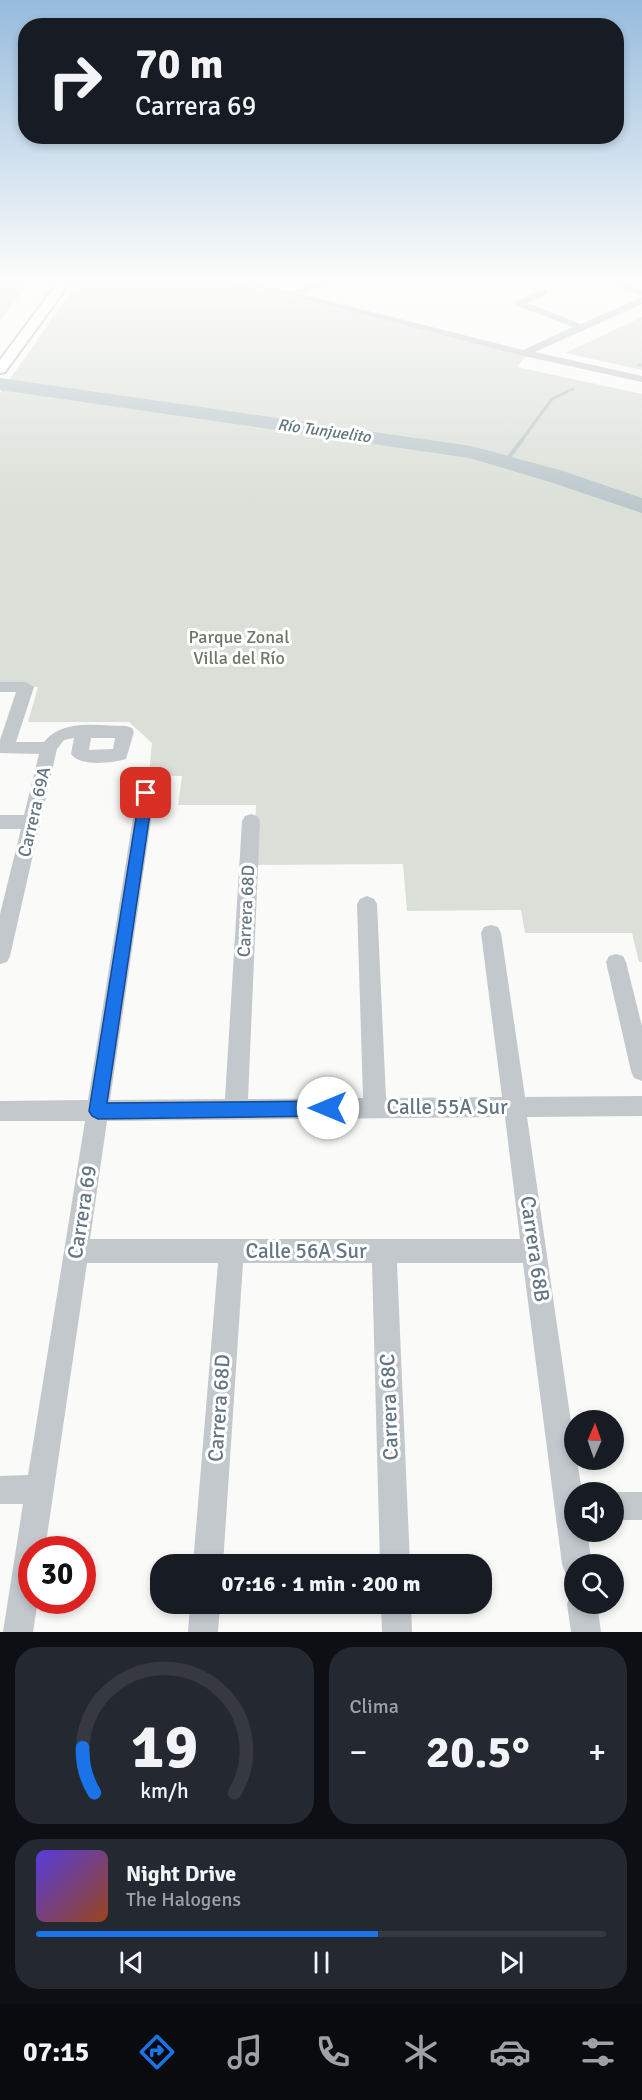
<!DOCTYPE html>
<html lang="es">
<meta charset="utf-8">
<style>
:root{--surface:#171b24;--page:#242831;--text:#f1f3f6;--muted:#9ea1a6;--line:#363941;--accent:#1a73e8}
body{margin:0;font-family:Signika,sans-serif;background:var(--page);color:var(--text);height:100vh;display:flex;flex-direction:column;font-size:22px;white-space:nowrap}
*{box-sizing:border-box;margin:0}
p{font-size:20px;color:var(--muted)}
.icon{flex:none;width:33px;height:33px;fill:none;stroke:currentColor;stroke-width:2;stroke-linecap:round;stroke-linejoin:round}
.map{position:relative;height:1632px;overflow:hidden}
.panel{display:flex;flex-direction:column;gap:15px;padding:15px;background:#0d0f14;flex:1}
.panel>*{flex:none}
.banner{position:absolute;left:18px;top:18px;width:606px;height:126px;border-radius:24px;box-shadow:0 3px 9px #0003;background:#171b24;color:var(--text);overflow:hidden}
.needle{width:39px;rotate:2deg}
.fabs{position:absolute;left:564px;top:1410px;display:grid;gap:12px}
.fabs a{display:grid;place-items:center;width:60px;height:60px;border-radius:50%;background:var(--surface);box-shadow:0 3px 9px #0003;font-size:30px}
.speed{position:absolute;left:18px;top:1536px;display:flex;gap:12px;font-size:30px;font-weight:700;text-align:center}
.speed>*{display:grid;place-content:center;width:78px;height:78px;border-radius:50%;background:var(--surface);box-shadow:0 3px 9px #0003;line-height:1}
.speed .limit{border:9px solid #d22;background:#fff;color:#111}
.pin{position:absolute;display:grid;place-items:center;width:51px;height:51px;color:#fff;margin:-26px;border-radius:12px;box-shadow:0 3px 9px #0006}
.me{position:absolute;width:66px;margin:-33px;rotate:270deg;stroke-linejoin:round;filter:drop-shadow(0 0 4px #0008)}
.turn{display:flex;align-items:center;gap:21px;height:126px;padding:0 18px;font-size:27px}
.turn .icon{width:78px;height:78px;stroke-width:2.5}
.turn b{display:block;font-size:42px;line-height:51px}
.big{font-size:45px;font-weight:800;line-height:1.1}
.panel .widget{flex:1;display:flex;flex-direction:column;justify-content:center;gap:9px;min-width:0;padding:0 21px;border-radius:24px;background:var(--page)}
.panel .dial{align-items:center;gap:0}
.dial svg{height:156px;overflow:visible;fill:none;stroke:var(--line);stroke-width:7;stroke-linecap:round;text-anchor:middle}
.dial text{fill:var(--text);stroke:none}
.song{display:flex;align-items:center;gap:18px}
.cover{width:72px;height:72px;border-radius:9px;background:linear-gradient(135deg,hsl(250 70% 55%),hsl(20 70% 35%))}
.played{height:6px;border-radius:3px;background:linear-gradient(90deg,var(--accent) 60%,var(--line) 60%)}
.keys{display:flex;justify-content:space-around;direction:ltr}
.heat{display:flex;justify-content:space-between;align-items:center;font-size:33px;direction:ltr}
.panel .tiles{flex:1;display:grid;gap:15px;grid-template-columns:1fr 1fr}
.widget:last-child{grid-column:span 2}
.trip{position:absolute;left:150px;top:1554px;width:342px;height:60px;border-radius:24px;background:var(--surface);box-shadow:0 3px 9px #0003;font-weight:800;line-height:60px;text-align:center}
.menu{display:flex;height:96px;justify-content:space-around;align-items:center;background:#090b0e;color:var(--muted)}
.menu .icon{width:42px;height:42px}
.menu .on{color:var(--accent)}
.menu b{font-size:27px;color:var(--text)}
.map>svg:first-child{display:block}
.green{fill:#dadfd7}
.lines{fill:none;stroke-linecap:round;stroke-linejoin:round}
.stream-far1{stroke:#bbc7cb;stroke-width:3}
.stream{stroke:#bbc7cb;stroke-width:4}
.river{fill:#bbc7cb;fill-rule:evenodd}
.major-casing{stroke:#b5babe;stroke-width:4}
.minor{fill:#c3c8cc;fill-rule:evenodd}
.major{fill:#fff;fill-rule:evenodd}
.route{fill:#1a73e8;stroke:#114b97;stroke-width:1.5}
.labels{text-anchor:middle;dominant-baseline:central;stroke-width:6;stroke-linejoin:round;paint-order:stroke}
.far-water-label{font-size:16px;font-style:italic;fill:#60757c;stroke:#fff}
.park-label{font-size:18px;fill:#687a64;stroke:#fff}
.street-label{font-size:18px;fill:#657683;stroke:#fff}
.near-street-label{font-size:21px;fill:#657683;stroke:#fff}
</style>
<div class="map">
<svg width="642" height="1632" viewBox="0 0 642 1632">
<rect width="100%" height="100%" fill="#fafaf8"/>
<!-- green -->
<path class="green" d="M0,281h31l-31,39z
M79,281h151l297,74 -10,12 125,27v568h-3l-7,-29h-107l-4,-23 -114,1 -4,-47 -150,1 3,-60h-78l4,-29 -33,-1 3,-32 -23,-21h-101l10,-35h-38v-294z
M642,317v53l-77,-17z"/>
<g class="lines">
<!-- stream-far1 -->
<path class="stream-far1" d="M639,365h3
M521,441l31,-42 21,-10"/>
<!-- stream -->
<path class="stream" d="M506,461l16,-21"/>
<!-- river -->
<path class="river" d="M0,378l471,68 92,25 79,27v15l-95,-32 -78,-23 -469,-68z"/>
<defs>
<path id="major" d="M59,281h12l-66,91 -5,1v-13z"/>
</defs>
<!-- major casing -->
<use href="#major" class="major-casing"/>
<!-- minor -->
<path class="minor" d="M234,281c20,-1 41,11 57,10 14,-1 25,-10 42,-10l-32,13 222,56 50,-23 -58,-22v-4l26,-11h6v4l-20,9 54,21 61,-27v7l-107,48 107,24v6l-118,-26z
M611,281h12l19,9v7z
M0,682h26l8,5 -18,55h28c19,-24 55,-16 82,-16l6,2 2,4 -8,27c-14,4 -46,8 -55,-5l3,-16 -10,2 -7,9 -47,207 -3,6 -7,2v-50l21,-85h-21v-14h24l15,-61 -39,-1v-13l16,-48h-16zM91,738h24l-2,11 -24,1z
M146,787l6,2 3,4 -45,307 115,-1 17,-278 3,-5 6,-2 6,2 3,5 -12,278 115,-1 -6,-194 3,-5 7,-3 7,3 3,5 9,194 116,-1 -21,-164 3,-6 7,-2 7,2 3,6 24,164 117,-1v20l-115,1 47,326v17h3l5,32h-8v40h13l5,32h-18v14l-8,-3 -4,-11 -39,-301h-126l13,301h-30l-8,-301h-129l-20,301h-30l25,-301h-131l-42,287h-13v50h6l-5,32h-30l20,-128h-23v-28l28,-1 57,-354h-85v-20l88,-1 49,-307 3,-4zM505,1117l15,122h-430l17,-118z
M616,954l7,2 3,6 16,64v55l-8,-3 -3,-7 -25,-109 3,-6z
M612,1492h30v28h-28v-28z
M574,1592v12h23l4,28h-30l-4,-28 4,-11z
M190,1604h30l-2,28h-30z
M381,1604h30l1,28h-30z"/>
<!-- major -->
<use href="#major" class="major"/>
</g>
<!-- sky -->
<linearGradient id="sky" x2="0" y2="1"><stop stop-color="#96bcdc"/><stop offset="0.55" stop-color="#fdfdfc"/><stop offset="1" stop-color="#fdfdfc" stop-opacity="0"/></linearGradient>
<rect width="642" height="509" fill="url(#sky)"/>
<!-- route -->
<path class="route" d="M146,788l7,5 -46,310 221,-2 6,2 3,5 -3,6 -6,2 -230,3 -6,-3 -3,-5 51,-318z"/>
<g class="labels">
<!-- far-water labels -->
<g class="far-water-label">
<text transform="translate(324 431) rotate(8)">Río Tunjuelito</text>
</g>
<!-- park labels -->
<g class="park-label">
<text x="239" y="637">Parque Zonal<tspan x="239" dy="21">Villa del Río</tspan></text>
</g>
<!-- street labels -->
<g class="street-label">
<text transform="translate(34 812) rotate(-77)">Carrera 69A</text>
<text transform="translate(246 911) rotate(-87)">Carrera 68D</text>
</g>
<!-- near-street labels -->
<g class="near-street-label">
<text x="447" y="1107">Calle 55A Sur</text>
<text transform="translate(82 1212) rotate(-81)">Carrera 69</text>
<text transform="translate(535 1249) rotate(82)">Carrera 68B</text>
<text x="306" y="1251">Calle 56A Sur</text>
<text transform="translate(389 1407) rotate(-92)">Carrera 68C</text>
<text transform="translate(219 1408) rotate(-86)">Carrera 68D</text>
</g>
</g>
</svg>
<div class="fabs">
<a><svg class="needle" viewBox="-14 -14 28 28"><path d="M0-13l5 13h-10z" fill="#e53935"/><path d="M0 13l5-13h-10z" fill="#9ea1a6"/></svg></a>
<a><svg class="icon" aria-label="sound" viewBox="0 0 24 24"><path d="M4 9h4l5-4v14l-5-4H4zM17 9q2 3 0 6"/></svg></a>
<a><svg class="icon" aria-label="search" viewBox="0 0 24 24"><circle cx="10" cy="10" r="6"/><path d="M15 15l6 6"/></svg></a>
</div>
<div class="speed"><div class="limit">30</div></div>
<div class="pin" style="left:146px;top:793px;background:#d93025"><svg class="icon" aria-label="arrive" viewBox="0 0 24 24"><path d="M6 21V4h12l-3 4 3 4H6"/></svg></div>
<svg class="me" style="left:328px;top:1108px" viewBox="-20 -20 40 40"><circle r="19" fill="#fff"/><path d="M0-13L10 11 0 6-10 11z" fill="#1a73e8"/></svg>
<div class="trip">07:16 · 1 min · 200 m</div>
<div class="banner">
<div class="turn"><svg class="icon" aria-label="right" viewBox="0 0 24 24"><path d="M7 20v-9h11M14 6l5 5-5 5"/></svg><div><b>70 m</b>Carrera 69</div></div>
</div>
</div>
<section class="panel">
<div class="tiles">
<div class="widget dial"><svg viewBox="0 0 100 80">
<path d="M14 69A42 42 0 1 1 86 69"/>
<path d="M14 69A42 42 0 0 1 8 46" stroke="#1a73e8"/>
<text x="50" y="56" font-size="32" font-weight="700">19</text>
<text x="50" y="72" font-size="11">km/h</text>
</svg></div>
<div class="widget"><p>Clima</p>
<div class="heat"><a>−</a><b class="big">20.5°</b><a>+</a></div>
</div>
<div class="widget">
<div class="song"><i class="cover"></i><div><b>Night Drive</b><p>The Halogens</p></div></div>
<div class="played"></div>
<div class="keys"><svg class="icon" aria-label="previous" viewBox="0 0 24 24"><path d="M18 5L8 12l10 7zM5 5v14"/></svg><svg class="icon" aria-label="pause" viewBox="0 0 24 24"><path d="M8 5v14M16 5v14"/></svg><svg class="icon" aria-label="next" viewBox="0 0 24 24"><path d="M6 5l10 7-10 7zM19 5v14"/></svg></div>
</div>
</div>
</section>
<nav class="menu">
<b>07:15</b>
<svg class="icon on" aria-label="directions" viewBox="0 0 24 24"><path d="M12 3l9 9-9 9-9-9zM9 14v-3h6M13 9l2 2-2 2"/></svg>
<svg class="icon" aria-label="music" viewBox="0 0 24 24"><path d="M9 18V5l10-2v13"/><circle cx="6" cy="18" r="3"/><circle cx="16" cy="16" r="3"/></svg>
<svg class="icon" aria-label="phone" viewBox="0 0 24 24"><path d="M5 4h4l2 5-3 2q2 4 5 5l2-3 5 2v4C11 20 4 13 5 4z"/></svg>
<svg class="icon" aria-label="climate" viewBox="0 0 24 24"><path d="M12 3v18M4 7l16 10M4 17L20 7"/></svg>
<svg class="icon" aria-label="car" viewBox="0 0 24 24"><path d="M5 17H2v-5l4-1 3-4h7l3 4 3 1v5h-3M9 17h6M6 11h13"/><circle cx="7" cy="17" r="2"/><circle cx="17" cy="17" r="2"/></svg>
<svg class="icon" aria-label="filters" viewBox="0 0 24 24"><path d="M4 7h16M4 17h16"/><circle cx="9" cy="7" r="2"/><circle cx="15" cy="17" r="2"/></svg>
</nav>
